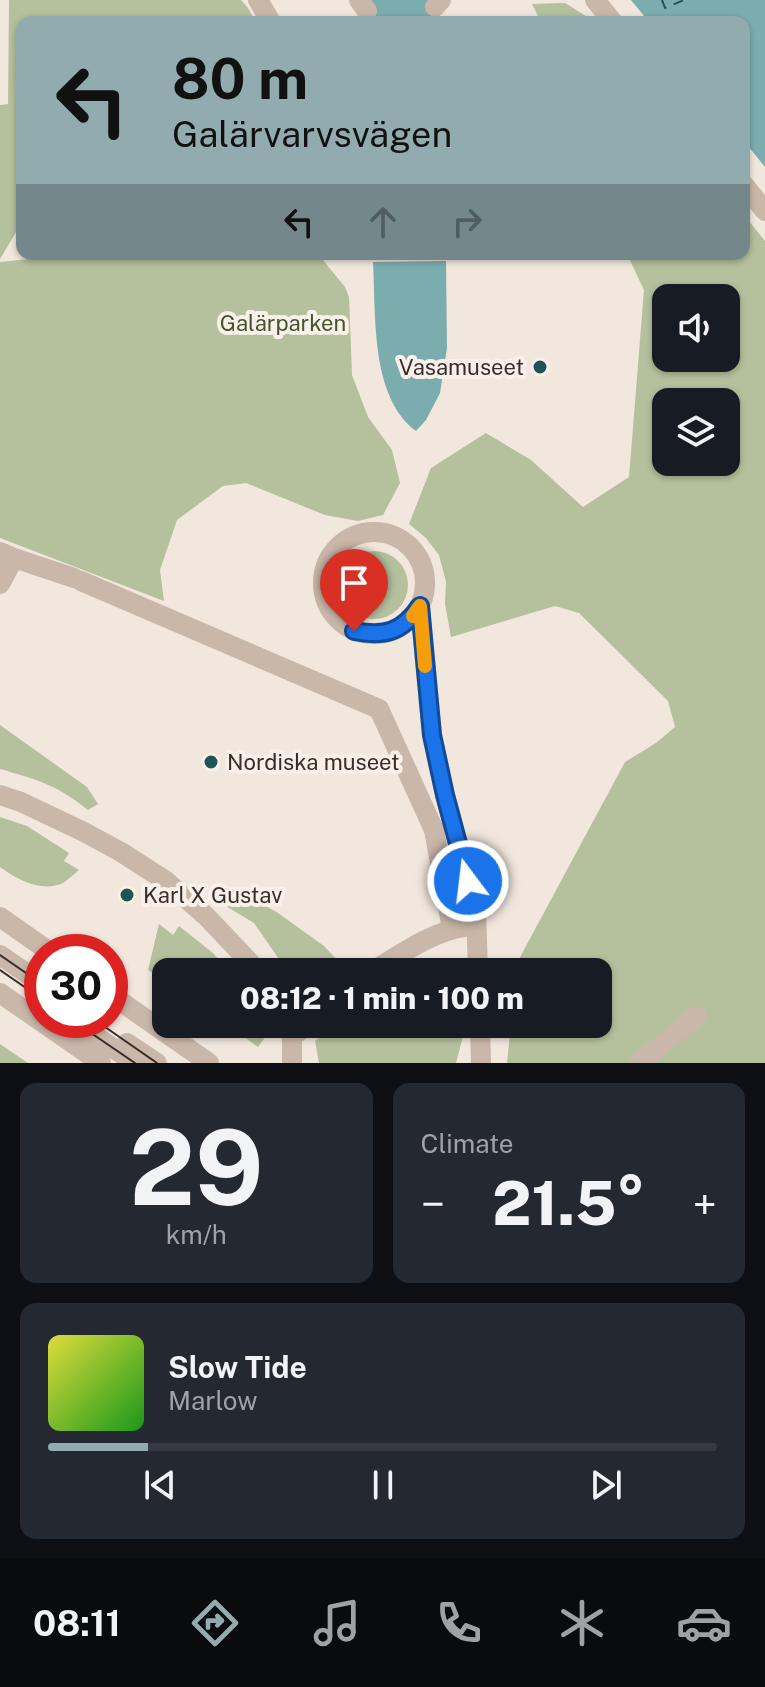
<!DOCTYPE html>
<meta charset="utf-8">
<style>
:root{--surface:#171b24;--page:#242831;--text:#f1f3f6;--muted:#9ea1a6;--line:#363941;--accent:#92abae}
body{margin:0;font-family:"Public Sans",sans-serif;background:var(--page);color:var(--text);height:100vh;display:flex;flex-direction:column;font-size:30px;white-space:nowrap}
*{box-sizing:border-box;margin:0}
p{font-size:26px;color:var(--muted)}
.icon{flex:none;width:44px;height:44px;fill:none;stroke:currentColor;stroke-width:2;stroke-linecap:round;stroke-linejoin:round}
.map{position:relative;height:1063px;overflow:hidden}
.drawer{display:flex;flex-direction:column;gap:20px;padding:20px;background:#0d0f14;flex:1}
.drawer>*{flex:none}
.guide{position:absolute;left:16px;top:16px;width:734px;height:244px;border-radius:16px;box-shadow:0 2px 6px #0004;background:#92abae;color:#111;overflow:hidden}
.tools{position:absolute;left:652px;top:284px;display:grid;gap:16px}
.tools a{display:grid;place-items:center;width:88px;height:88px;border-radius:16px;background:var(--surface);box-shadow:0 2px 6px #0004;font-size:40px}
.speed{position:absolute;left:24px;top:934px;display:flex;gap:16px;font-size:40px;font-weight:700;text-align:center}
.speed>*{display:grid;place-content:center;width:104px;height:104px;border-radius:50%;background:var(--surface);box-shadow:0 2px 6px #0004;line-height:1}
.speed .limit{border:12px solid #d22;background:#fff;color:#111}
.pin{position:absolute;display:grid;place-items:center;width:68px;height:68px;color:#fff;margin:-82px -34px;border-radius:50% 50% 50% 0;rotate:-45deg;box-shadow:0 0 8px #0007}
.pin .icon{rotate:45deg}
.me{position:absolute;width:88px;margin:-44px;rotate:345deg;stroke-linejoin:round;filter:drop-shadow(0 0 6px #0008)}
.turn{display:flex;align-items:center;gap:28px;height:168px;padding:0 24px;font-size:36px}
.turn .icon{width:104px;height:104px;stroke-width:2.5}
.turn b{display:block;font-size:56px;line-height:68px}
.lanes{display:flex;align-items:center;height:76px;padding:0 24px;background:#0003;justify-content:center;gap:40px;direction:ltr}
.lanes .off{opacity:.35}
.big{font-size:60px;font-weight:800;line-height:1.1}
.drawer .widget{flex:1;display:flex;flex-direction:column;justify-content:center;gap:12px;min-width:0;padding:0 28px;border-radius:16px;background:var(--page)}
.drawer .dial{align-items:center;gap:0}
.dial b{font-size:104px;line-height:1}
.song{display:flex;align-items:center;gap:24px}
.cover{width:96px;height:96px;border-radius:12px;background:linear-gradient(135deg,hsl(60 70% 55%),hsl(120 70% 35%))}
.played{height:8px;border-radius:4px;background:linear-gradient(90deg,var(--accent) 15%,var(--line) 15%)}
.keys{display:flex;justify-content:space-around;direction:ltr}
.heat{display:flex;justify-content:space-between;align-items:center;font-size:44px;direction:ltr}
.drawer .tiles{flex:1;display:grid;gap:20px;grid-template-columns:1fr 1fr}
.widget:last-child{grid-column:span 2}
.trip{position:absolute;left:152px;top:958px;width:460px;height:80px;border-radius:16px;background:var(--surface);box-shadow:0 2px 6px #0004;font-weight:800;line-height:80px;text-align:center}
.tabs{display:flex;height:128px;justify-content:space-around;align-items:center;background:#090b0e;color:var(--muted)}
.tabs .icon{width:56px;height:56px}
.tabs .current{color:var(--accent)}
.tabs b{font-size:36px;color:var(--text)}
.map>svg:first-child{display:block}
.green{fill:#b5c09d;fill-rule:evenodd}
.water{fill:#7cadae}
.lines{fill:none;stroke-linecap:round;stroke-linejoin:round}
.ferry{stroke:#1f5457;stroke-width:2;stroke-dasharray:10 8;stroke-linecap:butt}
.minor{stroke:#c9b7a9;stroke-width:20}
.tram{stroke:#372d29;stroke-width:2}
.route-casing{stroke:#114b97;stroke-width:20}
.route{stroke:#1a73e8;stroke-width:14}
.slow{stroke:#f59e0b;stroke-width:14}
.poi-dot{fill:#1f5457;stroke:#f9f1e9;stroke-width:3}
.labels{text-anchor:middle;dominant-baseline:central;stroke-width:8;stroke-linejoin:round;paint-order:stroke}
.park-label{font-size:22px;fill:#46542d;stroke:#f9f1e9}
.poi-label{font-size:22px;fill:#372d29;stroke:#f9f1e9;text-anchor:start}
</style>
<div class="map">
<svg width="765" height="1063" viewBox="0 0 765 1063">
<rect width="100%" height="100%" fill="#f1e7dd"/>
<!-- green -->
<path class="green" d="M9,0h232l7,8 8,14h-234v200l-22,37v-154l8,-1z
M565,3l21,13 5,6h-50l-9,-18z
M744,215l21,26v822h-258l4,-39h87v-52h-86l113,-210 31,-19 19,-16 -7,-26 -89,-88 -24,-7 -104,31 -6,-33 1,-22 -7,-27 -13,-17 -17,-14 22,-56 55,-35 45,27 52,47 46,-30 15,-187 -17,-36h117zM666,298h60v60h-60zM666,402h60v60h-60z
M47,254h271l27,33 4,10 3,78 16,42 24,33 8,33 -17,32 -25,6 -33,-6 -79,-32 -23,3 -46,34 -17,50 4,31 -164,-63v-276l48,-5z
M340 585a34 34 0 1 1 68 0a34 34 0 1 1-68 0Z
M0,725l87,62 11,17 -10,6c-29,-24 -52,-31 -88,-41z
M0,817l27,9 42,27 -5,8 15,9c-5,4 -11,10 -16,13 -22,10 -46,-4 -63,-16z
M213,889l32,5 33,19 46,33 15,16 -2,10h-49l-34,-49 -45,-27z
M159,924l14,11 6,-9 34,27 16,19h-63v10l-18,-12z
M226,1024h37l1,15 -6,8z
M336,1024h127l-1,16 -6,23h-137l-4,-22z
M0,1044l28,19h-28z"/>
<!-- water -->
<path class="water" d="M369,0h64l2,16 -35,6h-32z
M631,0h134v167l-21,-26v-119h-95z
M446,261l1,87 -7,45 -14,27 -10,11c-46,-34 -40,-117 -43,-169z"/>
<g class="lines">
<!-- ferry -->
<path class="ferry" d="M662,0l3,8 19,-8"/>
<!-- minor -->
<path class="minor" d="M258,0l13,22
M359,0l8,11
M595,0l18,22
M435,7l6,-7
M744,185l21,26
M323 583a51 51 0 1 1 102 0a51 51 0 1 1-102 0Z
M0,552l14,6 -14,26
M14,558l60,20
M81,581l298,128 55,121 18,99
M420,606l12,129 13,60 31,114 2,63
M0,795l21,7 63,30 37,20 45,29 40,35 53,56
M0,917l50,35
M0,955l42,29
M371,972c27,-16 62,-41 93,-45
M0,993l101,70
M110,994l99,69
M72,1020l63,43
M288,1024l4,13v26
M480,1024l1,39
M292,1037l16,-13
M127,1043l30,20
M638,1063l59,-47"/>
<!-- tram -->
<path class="tram" d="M0,955l42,29
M0,970l42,29
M72,1020l63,43
M95,1020l62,43"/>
</g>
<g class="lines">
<defs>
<path id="route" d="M354,631c31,6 48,1 66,-25l12,129 13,60 23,86"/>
</defs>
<!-- route casing -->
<use href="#route" class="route-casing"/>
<!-- route -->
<use href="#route" class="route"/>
<!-- slow -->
<path class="slow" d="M413,616l7,-10 5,60"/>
</g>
<!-- markers -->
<g class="poi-dot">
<circle cx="540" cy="367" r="8"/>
<circle cx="211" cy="762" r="8"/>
<circle cx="127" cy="895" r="8"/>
</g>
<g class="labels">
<!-- park labels -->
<g class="park-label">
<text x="283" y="323">Galärparken</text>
</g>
<!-- poi labels -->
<g class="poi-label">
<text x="524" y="367" text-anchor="end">Vasamuseet</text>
<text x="227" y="762">Nordiska museet</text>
<text x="143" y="895">Karl X Gustav</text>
</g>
</g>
</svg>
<div class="tools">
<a><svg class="icon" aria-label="sound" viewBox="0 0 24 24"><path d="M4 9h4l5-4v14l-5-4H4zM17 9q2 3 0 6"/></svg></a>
<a><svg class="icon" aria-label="layers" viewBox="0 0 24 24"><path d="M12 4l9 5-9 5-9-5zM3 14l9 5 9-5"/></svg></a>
</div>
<div class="speed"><div class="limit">30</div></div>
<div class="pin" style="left:354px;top:631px;background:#d93025"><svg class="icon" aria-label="arrive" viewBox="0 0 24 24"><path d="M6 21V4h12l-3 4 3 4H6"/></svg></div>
<svg class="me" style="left:468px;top:881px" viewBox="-20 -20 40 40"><circle r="17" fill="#1a73e8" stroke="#fff" stroke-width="3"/><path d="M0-11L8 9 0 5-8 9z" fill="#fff"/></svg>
<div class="trip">08:12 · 1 min · 100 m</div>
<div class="guide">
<div class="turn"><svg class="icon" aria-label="left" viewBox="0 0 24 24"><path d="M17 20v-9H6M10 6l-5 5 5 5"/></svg><div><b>80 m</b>Galärvarvsvägen</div></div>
<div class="lanes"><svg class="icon" aria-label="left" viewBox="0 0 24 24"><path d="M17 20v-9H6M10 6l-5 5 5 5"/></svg><svg class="icon off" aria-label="ahead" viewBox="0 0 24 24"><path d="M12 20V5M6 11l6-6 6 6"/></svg><svg class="icon off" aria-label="right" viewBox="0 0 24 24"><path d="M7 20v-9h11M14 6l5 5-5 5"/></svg></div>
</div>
</div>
<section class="drawer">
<div class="tiles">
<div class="widget dial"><b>29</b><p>km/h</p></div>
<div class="widget"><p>Climate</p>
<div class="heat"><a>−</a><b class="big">21.5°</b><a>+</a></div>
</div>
<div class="widget">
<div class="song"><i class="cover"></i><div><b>Slow Tide</b><p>Marlow</p></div></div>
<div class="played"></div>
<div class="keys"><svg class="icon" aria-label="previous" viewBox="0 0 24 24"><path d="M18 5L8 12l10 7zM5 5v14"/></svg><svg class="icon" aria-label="pause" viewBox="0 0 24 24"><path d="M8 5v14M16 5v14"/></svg><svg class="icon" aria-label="next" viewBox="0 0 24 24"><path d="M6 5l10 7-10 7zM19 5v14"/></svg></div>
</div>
</div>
</section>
<nav class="tabs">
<b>08:11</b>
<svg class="icon current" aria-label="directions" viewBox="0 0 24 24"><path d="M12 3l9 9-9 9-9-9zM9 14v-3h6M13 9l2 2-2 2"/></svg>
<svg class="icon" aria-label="music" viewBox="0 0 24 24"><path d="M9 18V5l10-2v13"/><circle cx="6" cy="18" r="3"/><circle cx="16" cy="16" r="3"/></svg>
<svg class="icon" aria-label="phone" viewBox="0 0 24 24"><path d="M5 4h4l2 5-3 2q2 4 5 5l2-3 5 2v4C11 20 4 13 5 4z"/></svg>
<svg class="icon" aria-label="climate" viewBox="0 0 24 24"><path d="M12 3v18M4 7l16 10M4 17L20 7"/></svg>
<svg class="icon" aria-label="car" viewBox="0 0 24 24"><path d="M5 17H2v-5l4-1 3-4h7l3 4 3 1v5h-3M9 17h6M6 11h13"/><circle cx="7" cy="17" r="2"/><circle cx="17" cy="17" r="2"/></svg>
</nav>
